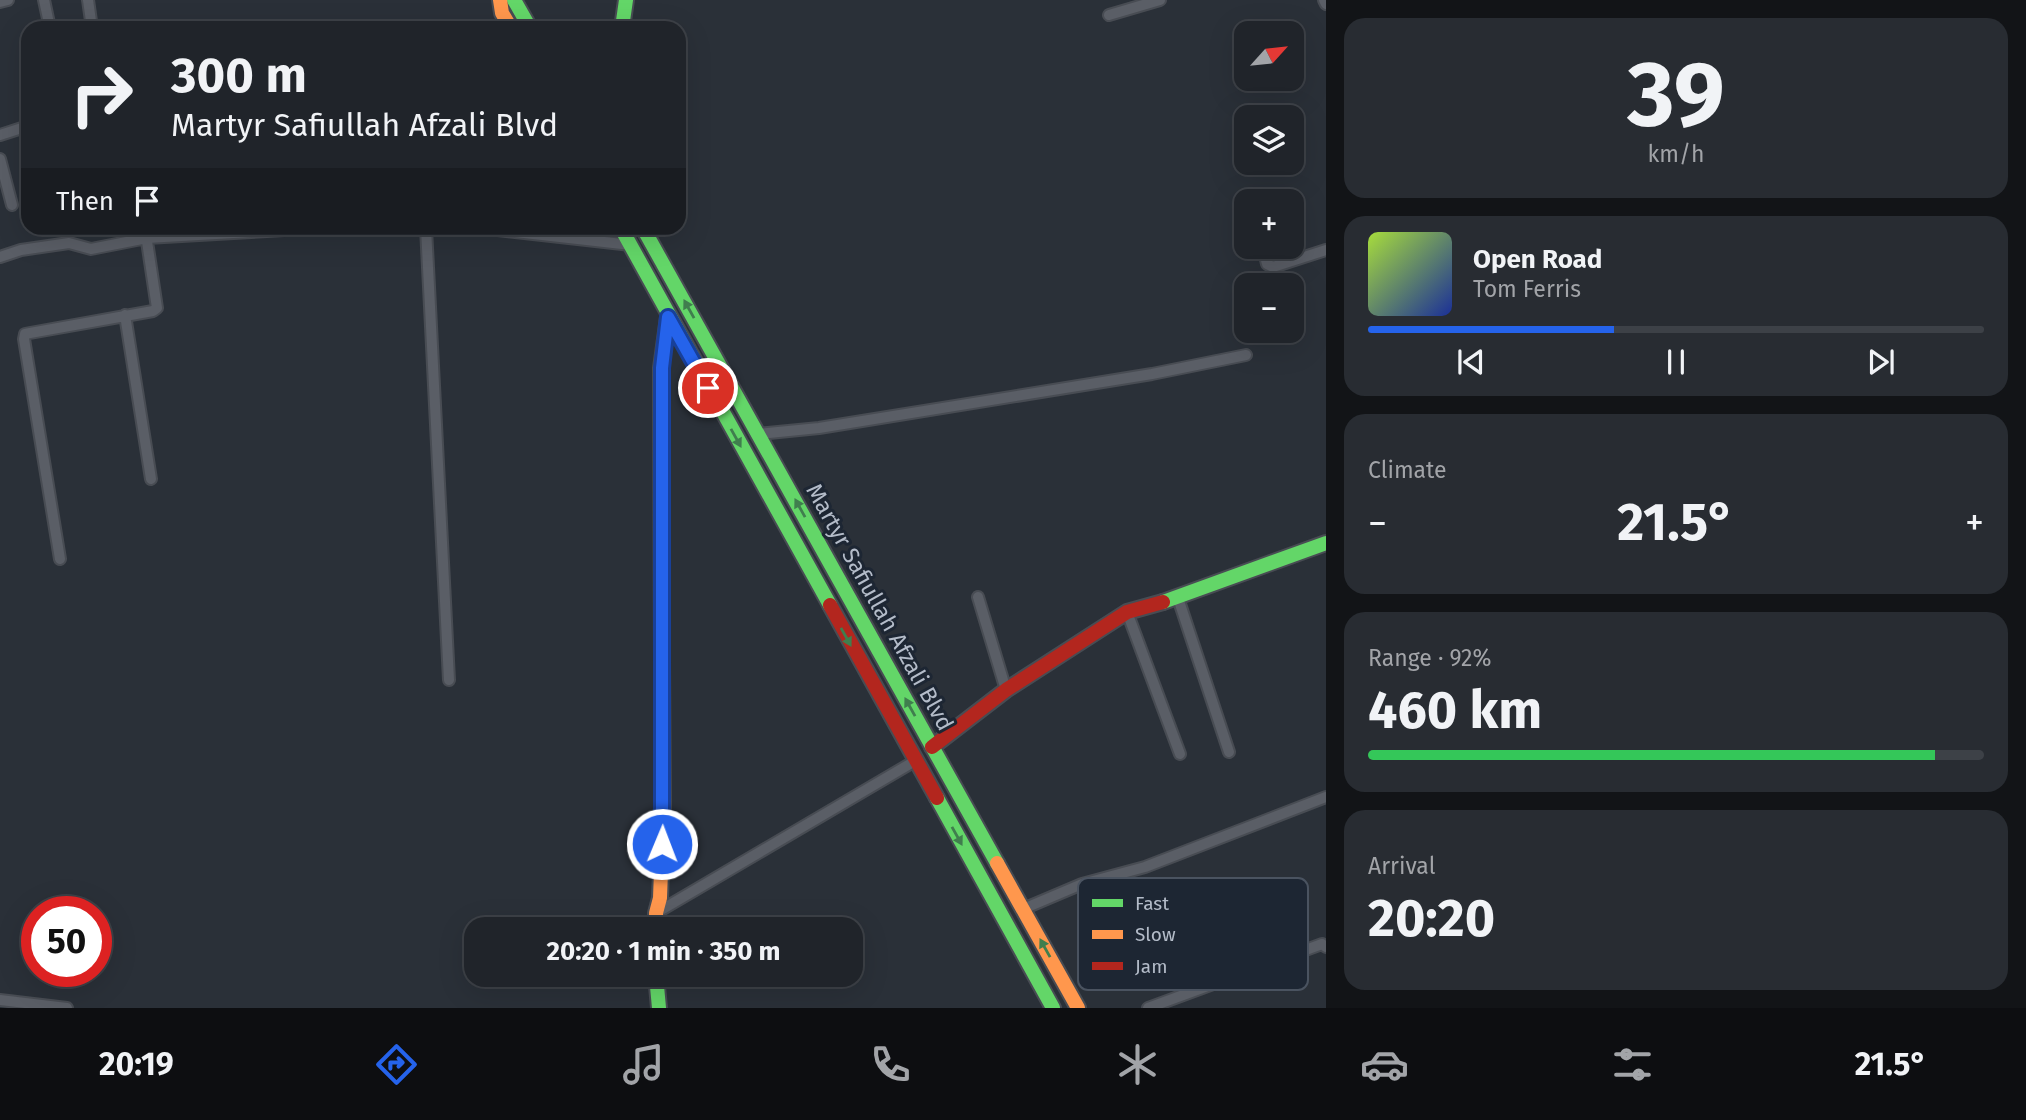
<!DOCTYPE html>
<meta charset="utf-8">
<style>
:root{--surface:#20242a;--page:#282c32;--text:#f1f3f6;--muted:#a2a4a8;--line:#3d4147;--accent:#2563eb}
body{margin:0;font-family:"Fira Sans",sans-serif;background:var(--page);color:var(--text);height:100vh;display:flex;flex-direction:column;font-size:26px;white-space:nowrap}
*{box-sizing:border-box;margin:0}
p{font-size:23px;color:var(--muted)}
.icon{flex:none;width:38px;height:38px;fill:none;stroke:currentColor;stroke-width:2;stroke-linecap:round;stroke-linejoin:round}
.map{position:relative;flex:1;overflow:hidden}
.drawer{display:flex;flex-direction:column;gap:18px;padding:18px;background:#121417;width:700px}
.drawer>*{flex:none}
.guide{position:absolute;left:21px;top:21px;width:665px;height:214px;border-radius:21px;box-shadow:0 7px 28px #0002,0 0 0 2px var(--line);background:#20242a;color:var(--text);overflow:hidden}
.needle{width:46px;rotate:63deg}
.controls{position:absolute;left:1234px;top:21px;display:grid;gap:14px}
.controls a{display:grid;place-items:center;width:70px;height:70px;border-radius:14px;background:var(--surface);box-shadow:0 7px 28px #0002,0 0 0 2px var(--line);font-size:35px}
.speed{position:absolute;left:21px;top:896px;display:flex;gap:14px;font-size:35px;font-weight:700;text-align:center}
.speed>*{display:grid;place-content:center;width:91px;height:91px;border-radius:50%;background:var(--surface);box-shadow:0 7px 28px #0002,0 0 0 2px var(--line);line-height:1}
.speed .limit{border:10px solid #d22;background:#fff;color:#111}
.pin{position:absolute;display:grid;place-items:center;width:60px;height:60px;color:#fff;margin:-30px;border:4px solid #fff;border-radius:50%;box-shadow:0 2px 7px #0007}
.me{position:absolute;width:77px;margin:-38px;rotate:1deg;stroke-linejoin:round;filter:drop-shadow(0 0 5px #0008)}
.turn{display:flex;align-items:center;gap:24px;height:147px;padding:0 35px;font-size:32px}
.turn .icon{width:91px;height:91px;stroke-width:2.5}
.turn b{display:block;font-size:49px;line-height:60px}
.then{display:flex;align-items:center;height:66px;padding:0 35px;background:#0003;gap:14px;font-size:26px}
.big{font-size:52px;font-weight:700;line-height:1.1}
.drawer .tile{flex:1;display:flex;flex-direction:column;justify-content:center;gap:10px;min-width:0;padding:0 24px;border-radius:21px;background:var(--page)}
.drawer .dial{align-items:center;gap:0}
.dial b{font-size:91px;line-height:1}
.song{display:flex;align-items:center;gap:21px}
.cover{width:84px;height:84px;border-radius:10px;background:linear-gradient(135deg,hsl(80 70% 55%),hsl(230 70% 35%))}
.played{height:7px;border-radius:4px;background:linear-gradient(90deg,var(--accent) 40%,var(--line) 40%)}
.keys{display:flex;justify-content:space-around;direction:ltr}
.heat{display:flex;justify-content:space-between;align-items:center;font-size:38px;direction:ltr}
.charge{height:10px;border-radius:5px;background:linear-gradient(90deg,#34c759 92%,var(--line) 0)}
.trip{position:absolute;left:464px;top:917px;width:399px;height:70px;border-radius:21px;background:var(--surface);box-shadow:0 7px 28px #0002,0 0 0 2px var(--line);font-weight:700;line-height:70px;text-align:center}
.dock{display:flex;height:112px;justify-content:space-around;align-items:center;background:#0d0e11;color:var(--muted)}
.dock .icon{width:49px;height:49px}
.dock .current{color:var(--accent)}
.dock b{font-size:32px;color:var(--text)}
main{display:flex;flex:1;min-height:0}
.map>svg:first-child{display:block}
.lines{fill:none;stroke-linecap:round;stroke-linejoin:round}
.street-casing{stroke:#484c53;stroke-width:14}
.fast-casing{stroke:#484c53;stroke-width:18}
.slow-casing{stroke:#484c53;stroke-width:18}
.jam-casing{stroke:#484c53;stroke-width:18}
.street{stroke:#5a5e66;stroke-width:10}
.fast{stroke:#63d668;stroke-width:14}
.slow{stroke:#ff974d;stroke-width:14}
.jam{stroke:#b3261e;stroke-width:14}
.oneway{fill:#407e4e}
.route-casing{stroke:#184099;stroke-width:18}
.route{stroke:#2563eb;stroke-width:12}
.labels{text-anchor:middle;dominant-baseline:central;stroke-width:6;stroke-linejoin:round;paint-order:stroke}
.street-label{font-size:23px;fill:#b4bcc9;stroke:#1d2633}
.key{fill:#1d2633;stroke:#4a5360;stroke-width:2}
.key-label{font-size:19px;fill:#b4bcc9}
</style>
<main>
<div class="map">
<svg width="1326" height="1008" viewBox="0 0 1326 1008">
<rect width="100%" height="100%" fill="#2a3038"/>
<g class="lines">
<defs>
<path id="street" d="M44,0l6,28
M88,0l4,28
M1324,0l2,4
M0,2l8,-2
M1109,15l51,-15
M0,135l28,-9
M0,159l12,46
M426,228l23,452
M480,228l151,17
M1263,247l4,17 6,3 53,-17
M0,257l21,-7 48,-7 22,6 56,-11 172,-10
M125,315l26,164
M758,434l61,-6 333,-54 94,-19
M60,559l-36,-220 1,-5 5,-1 123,-22 4,-3 -12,-80
M978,597l28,93
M1178,598l51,154
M1127,612l53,142
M1023,909l59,-25 63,-17 181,-70
M656,913l259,-152
M0,1000l67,8
M1148,1008l174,-64 4,3"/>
<path id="fast" d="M514,0l16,28
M622,28l4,-28
M621,228l209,377
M643,228l354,635
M1163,602l163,-59
M662,661l-1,-293 7,-51
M937,798l116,210
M656,975l3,33"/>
<path id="slow" d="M500,0l2,13 9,15
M997,863l81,145
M656,929v-16l4,-15 3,-81 -1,-156"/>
<path id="jam" d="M830,605l107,193
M932,747l74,-57 121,-78 36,-10"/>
</defs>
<!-- street casing -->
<use href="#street" class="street-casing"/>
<!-- fast casing -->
<use href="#fast" class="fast-casing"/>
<!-- slow casing -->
<use href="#slow" class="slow-casing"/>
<!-- jam casing -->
<use href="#jam" class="jam-casing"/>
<!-- street -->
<use href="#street" class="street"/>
<!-- fast -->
<use href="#fast" class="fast"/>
<!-- slow -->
<use href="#slow" class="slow"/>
<!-- jam -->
<use href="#jam" class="jam"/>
</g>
<!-- one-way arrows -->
<defs><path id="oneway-solid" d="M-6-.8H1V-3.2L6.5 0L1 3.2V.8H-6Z" transform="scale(1.75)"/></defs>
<g class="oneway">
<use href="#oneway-solid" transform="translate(689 309) rotate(-119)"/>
<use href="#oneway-solid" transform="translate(736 438) rotate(61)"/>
<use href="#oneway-solid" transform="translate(800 508) rotate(-119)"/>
<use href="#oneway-solid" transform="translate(846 637) rotate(61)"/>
<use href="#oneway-solid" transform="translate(910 707) rotate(-119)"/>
<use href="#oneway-solid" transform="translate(957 836) rotate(61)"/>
<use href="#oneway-solid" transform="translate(1045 948) rotate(-119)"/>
</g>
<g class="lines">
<defs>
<path id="route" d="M662,844v-476l6,-51 40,71"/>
</defs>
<!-- route casing -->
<use href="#route" class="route-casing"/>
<!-- route -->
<use href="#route" class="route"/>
</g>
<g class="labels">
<!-- street labels -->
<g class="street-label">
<text transform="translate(880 607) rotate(61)">Martyr Safiullah Afzali Blvd</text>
</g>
</g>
<!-- legend -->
<rect x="1078" y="878" width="230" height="112" rx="10" class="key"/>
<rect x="1092" y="899" width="31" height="8" fill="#63d668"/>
<rect x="1092" y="930" width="31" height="9" fill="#ff974d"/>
<rect x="1092" y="962" width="31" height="8" fill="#b3261e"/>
<g class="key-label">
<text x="1135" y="910">Fast</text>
<text x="1135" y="941">Slow</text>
<text x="1135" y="973">Jam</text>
</g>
</svg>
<div class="controls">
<a><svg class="needle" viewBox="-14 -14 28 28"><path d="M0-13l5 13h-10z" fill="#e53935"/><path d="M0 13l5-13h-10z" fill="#a2a4a8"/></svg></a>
<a><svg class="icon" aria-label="layers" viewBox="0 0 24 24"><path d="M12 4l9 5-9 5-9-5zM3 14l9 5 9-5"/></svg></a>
<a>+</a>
<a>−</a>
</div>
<div class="speed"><div class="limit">50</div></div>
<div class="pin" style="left:708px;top:388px;background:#d93025"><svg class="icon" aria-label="arrive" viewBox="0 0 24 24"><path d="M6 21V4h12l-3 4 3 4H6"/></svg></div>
<svg class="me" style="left:662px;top:844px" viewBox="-20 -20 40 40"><circle r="17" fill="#2563eb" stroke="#fff" stroke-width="3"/><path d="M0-11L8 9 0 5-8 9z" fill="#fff"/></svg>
<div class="trip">20:20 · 1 min · 350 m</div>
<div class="guide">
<div class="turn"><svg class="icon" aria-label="right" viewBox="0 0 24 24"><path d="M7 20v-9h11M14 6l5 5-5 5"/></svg><div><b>300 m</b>Martyr Safiullah Afzali Blvd</div></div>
<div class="then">Then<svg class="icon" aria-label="arrive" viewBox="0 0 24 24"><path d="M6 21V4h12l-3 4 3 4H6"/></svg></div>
</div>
</div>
<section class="drawer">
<div class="tile dial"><b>39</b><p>km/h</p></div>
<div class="tile">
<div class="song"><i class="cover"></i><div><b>Open Road</b><p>Tom Ferris</p></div></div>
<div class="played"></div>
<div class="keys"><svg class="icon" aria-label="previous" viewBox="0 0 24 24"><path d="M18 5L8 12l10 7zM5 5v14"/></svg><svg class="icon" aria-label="pause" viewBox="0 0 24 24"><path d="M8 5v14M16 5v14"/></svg><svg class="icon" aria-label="next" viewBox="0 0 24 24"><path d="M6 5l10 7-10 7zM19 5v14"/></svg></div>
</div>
<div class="tile"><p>Climate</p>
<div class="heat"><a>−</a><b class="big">21.5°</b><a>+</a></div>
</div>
<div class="tile"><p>Range · 92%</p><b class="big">460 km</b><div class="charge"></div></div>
<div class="tile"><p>Arrival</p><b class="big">20:20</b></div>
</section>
</main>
<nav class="dock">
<b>20:19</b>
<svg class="icon current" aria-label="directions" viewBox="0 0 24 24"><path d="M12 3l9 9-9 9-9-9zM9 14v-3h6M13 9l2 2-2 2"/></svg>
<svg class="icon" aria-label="music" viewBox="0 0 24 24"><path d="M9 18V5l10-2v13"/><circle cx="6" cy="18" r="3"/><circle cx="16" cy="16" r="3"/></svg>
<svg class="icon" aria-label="phone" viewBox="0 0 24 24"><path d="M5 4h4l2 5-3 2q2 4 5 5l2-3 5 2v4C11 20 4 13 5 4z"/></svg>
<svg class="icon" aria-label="climate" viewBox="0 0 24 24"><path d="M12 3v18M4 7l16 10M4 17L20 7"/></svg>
<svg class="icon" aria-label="car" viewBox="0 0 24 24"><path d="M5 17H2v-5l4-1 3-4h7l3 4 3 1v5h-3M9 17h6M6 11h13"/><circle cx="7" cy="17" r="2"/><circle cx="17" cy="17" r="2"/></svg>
<svg class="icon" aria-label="filters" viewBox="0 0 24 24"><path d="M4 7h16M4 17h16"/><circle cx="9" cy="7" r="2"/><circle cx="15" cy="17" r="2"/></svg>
<b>21.5°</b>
</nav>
